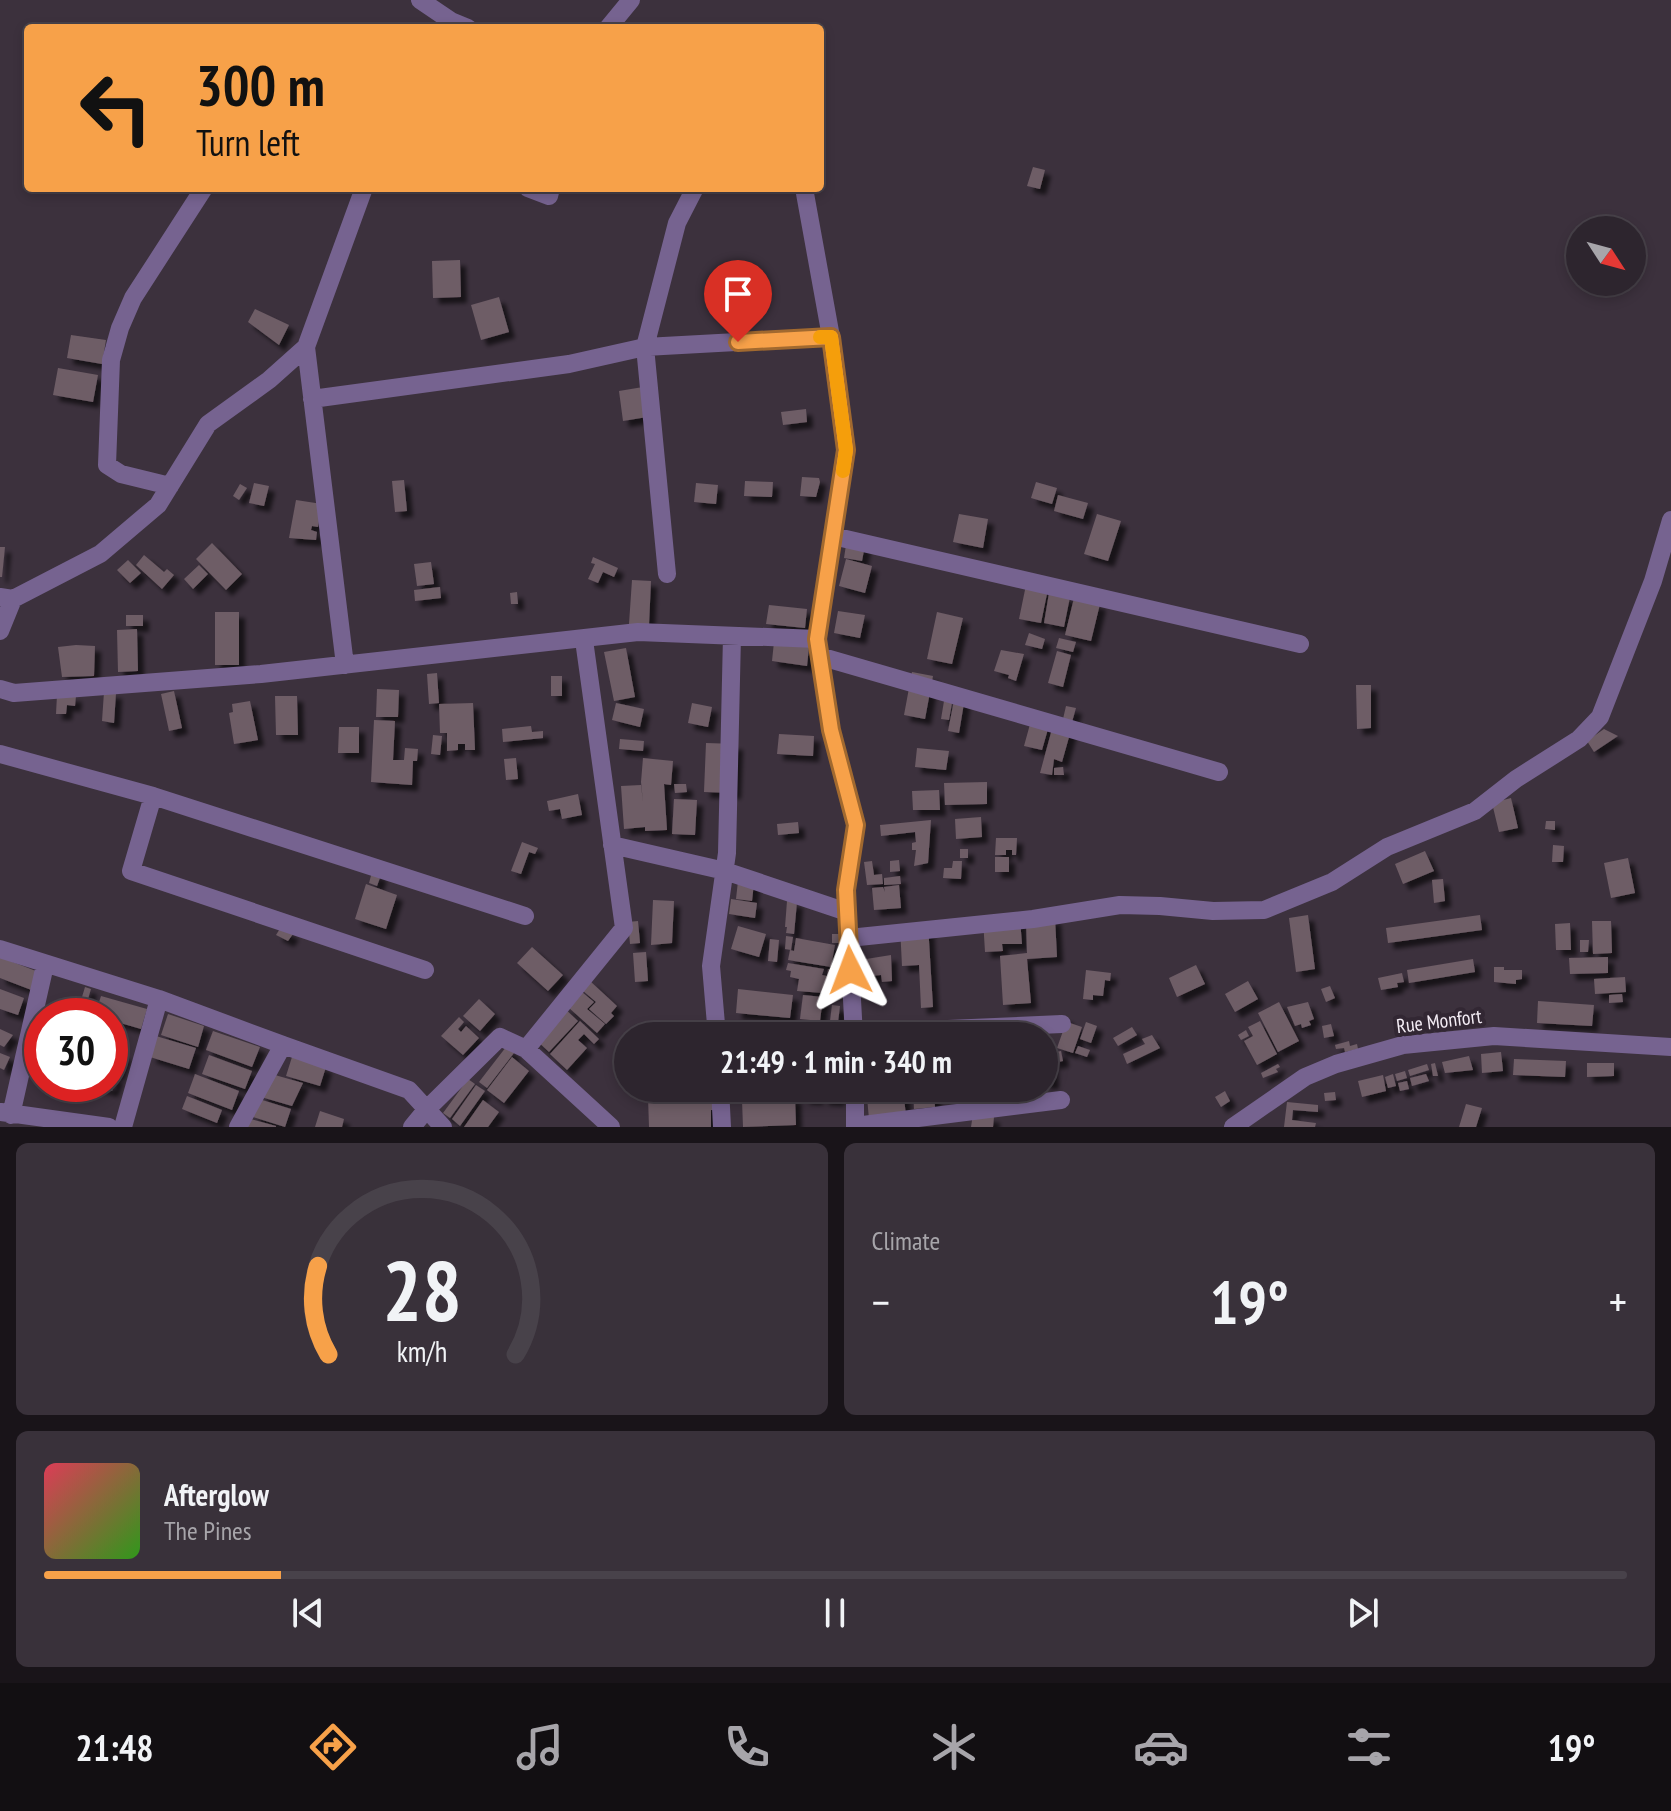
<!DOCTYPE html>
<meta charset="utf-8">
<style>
:root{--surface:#2d252e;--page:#39313a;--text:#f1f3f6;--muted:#a7a5aa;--line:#48424a;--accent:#f7a149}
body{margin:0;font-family:"PT Sans Narrow",sans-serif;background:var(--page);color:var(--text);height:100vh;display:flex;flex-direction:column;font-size:30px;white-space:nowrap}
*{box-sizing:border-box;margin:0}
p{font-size:26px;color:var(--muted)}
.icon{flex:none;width:44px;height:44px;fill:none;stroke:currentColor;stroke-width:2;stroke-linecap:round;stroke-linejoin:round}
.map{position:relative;height:1127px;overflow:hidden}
.sheet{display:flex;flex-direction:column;gap:16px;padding:16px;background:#191419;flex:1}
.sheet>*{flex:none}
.hud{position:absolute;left:24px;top:24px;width:800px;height:168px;border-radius:8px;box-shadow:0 4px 12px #0003,0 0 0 2px var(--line);background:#f7a149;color:#111;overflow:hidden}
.needle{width:52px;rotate:126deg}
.tools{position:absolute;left:1566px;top:216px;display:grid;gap:16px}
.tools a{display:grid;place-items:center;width:80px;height:80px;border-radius:50%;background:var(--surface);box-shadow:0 4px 12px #0003,0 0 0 2px var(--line);font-size:40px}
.speed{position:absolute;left:24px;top:998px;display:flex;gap:16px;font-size:40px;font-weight:700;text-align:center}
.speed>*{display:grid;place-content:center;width:104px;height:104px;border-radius:50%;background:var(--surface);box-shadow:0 4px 12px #0003,0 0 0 2px var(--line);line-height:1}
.speed .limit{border:12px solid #d22;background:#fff;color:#111}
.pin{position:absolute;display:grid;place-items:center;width:68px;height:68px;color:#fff;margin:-82px -34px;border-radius:50% 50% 50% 0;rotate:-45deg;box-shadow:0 0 8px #0007}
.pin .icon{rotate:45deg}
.me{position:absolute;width:88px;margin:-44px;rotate:357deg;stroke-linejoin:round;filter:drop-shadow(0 0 6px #0008)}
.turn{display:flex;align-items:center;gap:28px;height:168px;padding:0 40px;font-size:36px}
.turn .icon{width:104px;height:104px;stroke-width:2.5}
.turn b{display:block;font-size:56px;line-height:68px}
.big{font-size:60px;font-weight:700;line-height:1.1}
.sheet .card{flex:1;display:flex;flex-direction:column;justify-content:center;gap:12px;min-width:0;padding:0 28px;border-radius:12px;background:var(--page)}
.sheet .dial{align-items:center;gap:0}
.dial svg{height:208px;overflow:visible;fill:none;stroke:var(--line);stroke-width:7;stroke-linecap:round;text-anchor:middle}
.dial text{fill:var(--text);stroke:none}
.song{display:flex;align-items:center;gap:24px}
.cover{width:96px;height:96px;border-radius:12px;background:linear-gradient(135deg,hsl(350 70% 55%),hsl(110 70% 35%))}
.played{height:8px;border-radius:4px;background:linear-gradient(90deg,var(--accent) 15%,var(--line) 15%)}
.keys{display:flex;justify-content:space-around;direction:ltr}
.heat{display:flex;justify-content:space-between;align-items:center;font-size:44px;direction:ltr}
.sheet .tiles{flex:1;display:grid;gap:16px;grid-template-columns:1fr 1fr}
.card:last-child{grid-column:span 2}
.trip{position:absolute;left:614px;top:1022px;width:444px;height:80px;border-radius:40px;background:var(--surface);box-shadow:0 4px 12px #0003,0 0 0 2px var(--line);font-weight:700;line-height:80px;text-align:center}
.tabs{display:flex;height:128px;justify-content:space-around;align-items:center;background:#120f12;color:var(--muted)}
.tabs .icon{width:56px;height:56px}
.tabs .current{color:var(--accent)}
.tabs b{font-size:36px;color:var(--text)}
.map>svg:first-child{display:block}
.building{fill:#6e5d66;filter:url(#shadow)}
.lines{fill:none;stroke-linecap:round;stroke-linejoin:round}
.minor{stroke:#766390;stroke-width:18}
.route-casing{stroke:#a1692f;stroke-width:20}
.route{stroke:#f7a149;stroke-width:14}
.slow{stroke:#f59e0b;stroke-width:14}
.labels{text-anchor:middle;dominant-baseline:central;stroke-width:8;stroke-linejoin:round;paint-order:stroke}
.street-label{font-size:20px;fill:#f4edf5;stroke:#322733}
</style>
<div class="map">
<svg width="1671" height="1127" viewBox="0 0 1671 1127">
<defs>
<filter id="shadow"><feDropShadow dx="6" dy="6" stdDeviation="2" flood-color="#0009"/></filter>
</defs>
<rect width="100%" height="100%" fill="#3c313d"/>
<!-- building -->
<path class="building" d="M1033,167l12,3 -5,19 -13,-3z
M460,260l1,37 -28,1 -1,-37z
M499,297l10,35 -28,8 -10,-35z
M255,309l34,16 -10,20 -31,-23z
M71,335l35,5 -4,24 -35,-6z
M58,368l40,7 -5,27 -40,-7z
M643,387l4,30 -24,4 -4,-30z
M806,409l1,13 -24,3 -2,-13z
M802,477l17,1 1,4 -4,15 -16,-1z
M404,480l3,31 -12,1 -3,-31z
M745,481l28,1 -1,15 -28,-1z
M1036,482l21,6 -5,16 -21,-6z
M254,483l15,3 -5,20 -15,-3z
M696,483l22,2 -2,19 -22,-2z
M240,484l7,4 -8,12 -6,-4z
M1058,495l30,8 -5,16 -29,-8z
M296,500l26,4 -4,23 -6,-1 -1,4 6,2 -1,8 -27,-2z
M959,514l29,5 -5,29 -30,-6z
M1097,514l24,7 -13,40 -24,-7z
M212,543l30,31 -16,16 -30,-31z
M846,545h19l-3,16 -18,-3z
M0,547h5l-3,30h-2z
M144,555l20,17 3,-3 7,6 -12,14 -26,-24z
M593,557l25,11 -4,9 -11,-5 -5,11 -10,-4 7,-15 -4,-1z
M846,559l26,7 -7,27 -26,-7z
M128,560l13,13 -11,10 -13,-13z
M431,562l3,22 -17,2 -3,-22z
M199,565l9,9 -15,15 -9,-10z
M632,580l19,1 -2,44 -20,-1z
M1026,585l22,4 -7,34 -22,-4z
M440,587l1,11 -26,3 -1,-11z
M517,592l1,12h-7l-1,-11z
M1049,593l21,4 -6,30 -20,-4z
M1074,598l26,6 -9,37 -26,-6z
M769,605l38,4 -2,19 -39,-4z
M838,611l27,4 -5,23 -26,-5z
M215,612h24v53h-24z
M937,612l26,6 -11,46 -25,-5z
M126,615h17v11h-17z
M137,629l1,42 -20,1 -1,-42z
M1029,633l16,6 -3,10 -17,-4z
M1059,638l17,4 -3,10 -17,-4z
M774,642l35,5 -2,19 -35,-5z
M76,645l19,1 -1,30 -32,1 -4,-30z
M626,648l9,49 -21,4 -10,-49z
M1001,650l23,4 -8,27 -8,-3 1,-3 -15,-4z
M1057,651l14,4 -8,32 -15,-4z
M912,672l21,4 -8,43 -21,-4z
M437,673l2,30 -10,1 -2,-30z
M551,676h11v20h-11z
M1356,685h15v43l-14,1z
M377,689l22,1 -1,27h-22z
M174,691l8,37 -13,3 -8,-37z
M104,692l12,1 -2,30 -12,-2z
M57,695l19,1 -1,10 -8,-1 -1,9h-10z
M955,695l10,2 -6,36 -11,-2z
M275,696h22l1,39h-22z
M250,701l8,39 -24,4 -5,-31 4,-1 -1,-8z
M944,701l8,2 -3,17 -8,-1z
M473,703l2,47h-10v-6h-7v6l-11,1v-18h-7l-1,-29z
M616,703l28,6 -4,18 -28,-7z
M692,703l20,4 -4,20 -20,-4z
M1066,706l10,2 -4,14 -9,-3z
M1032,717l18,5 -8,28 -18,-4z
M1055,718l18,5 -11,39 -8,-3 -2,16 -12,-2z
M374,720l21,1 -2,39h11l1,-12 13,1 -1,12h-4l-1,24 -41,-3z
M531,726l1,6 11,-1v7l-40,4 -1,-13z
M339,727h20v26h-21z
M1604,729l14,7 -24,16 -7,-11z
M779,734l35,2 -1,20 -36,-2z
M433,735l9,1 -2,19 -9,-1z
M620,739l24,2 -1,10 -24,-2z
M706,743l31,1 -2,49 -31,-1z
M917,748l32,3 -3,19 -31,-3z
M516,758l2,21 -12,1 -2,-21z
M643,758l30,3 -2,24 -7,-1 3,46 -22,1v-4l-21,2 -3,-43 20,-1 2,17 -2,-20z
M1063,767l1,8h-10v-7z
M987,782v22l-42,1 -1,-22z
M674,784h12l1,8 -12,1z
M939,790l1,20h-27l-1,-19z
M578,794l4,21 -20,4 -2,-10 -11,2 -2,-10z
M1511,798l7,30 -19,4 -7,-29z
M674,799l23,1 -2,35 -23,-1z
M981,817l1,20 -26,2 -1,-20z
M931,820l-3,43 -14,3 2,-16h-4v-7l4,-1 -1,-10 -34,4 -1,-11z
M1546,821h9v9l-10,-1z
M798,822l1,11 -21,2 -1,-11z
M996,838h21l-1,17h-4v-5h-6v5h-11z
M522,842l16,6 -3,6 -6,-2 -8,22 -10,-3z
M1553,845l11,1 -1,16h-11z
M960,849h8v9h-8z
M1425,851l9,20 -31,13 -8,-20z
M995,857h14v15h-14z
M1628,858l7,35 -24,5 -7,-35z
M899,860l1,11 -10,1v-11z
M872,861l2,14 8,-1 1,10 -16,1 -3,-23z
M953,861h9l-1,18 -18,-1 1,-10h8z
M372,872l9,3 -4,11 -8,-3z
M739,872l16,2 -3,27 -16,-2z
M900,876l1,8 -17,1v-7z
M1443,879l2,22 -11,2 -2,-23z
M366,884l31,11 -11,34 -31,-10z
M899,885l2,23 -27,2 -2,-22 11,-1 2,5 -1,-5z
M731,899l26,4 -2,15 -26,-4z
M653,900l21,1 -2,42 -21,2z
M787,901l10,1 -3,32 -8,-1 1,-6h-2z
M1308,915l7,54 -19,3 -7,-54z
M1480,915l2,15 -94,13 -2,-15z
M1055,918l2,39 -30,2 4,44 -28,2 -3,-49 27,-3 -1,-33z
M983,919h37l2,25h-20l1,7 -18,1z
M638,921l2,22 -10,1 -2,-22z
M1592,921h19l1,32 -19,1z
M1570,923l1,27h-15l-1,-26z
M928,924l5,83 -12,1 -2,-43 -17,1 -2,-40z
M738,926l28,8 -7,23 -28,-8z
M281,927l12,7 -5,7 -12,-6z
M832,934h7v9h-7z
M786,936l7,1 -2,13 -6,-1z
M796,938l39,7 -4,22 -43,-7 2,-10 4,1z
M770,939l9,1 -2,22 -9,-1z
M1580,940h9l-1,12h-8z
M532,947l31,28 -15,16 -31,-28z
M646,952l2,29 -13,1 -2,-29z
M891,955l1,26 -10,1 -1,-7 -10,1 1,7 -8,1 -4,-24z
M0,957l41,16 -7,18 -34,-13z
M1608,957v16l-38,1 -1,-16z
M1473,959l2,13 -66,11 -2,-13z
M788,963l36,6 -2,6 5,1 1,-7 12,3 -4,22 -39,-3 2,-12 -9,-2 1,-6 -5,-1z
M1196,965l9,19 -28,13 -8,-19z
M1494,967h10v3h18v9l-6,1v4l-22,-2z
M1086,970l25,3 -1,8 -5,-1 -2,16 -10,-1v5l-10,-1z
M1402,973l2,9 -7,1 1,4 -17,3 -3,-12z
M1625,977l1,15 -31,2 -1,-15z
M590,981l27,25 -6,7 3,3 -8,8 -17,-15 7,-7 -14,-12z
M1248,981l10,18 -23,13 -10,-18z
M1330,986l5,12 -9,4 -5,-13z
M85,987l6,2 -3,10 -6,-2z
M0,989l24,9 -6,17 -18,-6z
M738,989l55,6 -3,23 -54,-5z
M582,992l12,10 -7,7 18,15 -8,9 -29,-26z
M1622,994l1,8 -14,1v-8z
M803,995l20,2 -3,24 -20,-2z
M101,996l46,13 -6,20 -31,-9v-4l-15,-1z
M479,999l16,15 -15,17 -17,-15z
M1538,1001l56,4 -2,21 -55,-3z
M1279,1002l20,39 -21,11 -20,-39z
M1308,1002l6,17 -5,2 2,4 -9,3 -1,-4 -6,2 -8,-19z
M60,1004l17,5 -2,7h-19z
M832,1005l8,1 -2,16 -8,-1z
M563,1007l15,14 -29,31 -15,-14z
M168,1014l36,12 -6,21 -37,-12z
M1059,1015l9,3 -1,4 15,5 -9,26 -16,-5 6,-17 -5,-12z
M459,1017l5,5 -6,7 3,3 5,-6 13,12 -16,17 -22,-19z
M580,1021l19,18 -5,5 -10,-10 -6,6 9,8 -20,22 -17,-16z
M1260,1021l17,33 -20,11 -13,-24 9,-5 -5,-9z
M801,1022l43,2v12h-44z
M1086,1022l11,4 -6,17 -11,-4z
M1331,1024l3,12 -10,2 -2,-12z
M1132,1027l5,8 -19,11 -5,-8z
M0,1029l13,6 -9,12 -4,-2z
M1246,1030l3,6 -8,4 -3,-5z
M213,1031l47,16 -8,20 -46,-17z
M1152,1035l8,13 -33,16 -4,-10 22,-10 -3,-5z
M156,1036l40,12 -7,21 -39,-12z
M1349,1041l1,5 7,-2 1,5 -13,3 -1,-4 -8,1 -1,-4z
M1078,1046l12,4 -3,7 -12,-4z
M506,1047l8,6 -27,35 -8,-6z
M110,1050l15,5 -7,20 -8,-2z
M35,1051l7,4v13l-12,-6z
M1061,1051l2,10 -10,2 -2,-10z
M1501,1052l2,19 -21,2 -1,-19z
M0,1053l10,4 -6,13 -4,-2z
M209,1055l43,16 -7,18 -43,-15z
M1469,1056l4,14 -28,3 -3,-11z
M292,1057l34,10 -6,19 -34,-10z
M512,1057l17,14 -25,32 -17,-13z
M1514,1059l52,2 -1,16 -52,-2z
M1044,1060l8,1 1,22h-9z
M1435,1063l3,13h-5l-2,-12z
M1587,1063h27v13l-27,1z
M1278,1064l2,3 -4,2 2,3 -15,6 -2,-5z
M1427,1064l2,6 -19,6 -2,-6z
M1405,1071l2,7 -10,3 -2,-7z
M268,1073l35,10 -11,23 -31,-9z
M195,1074l44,17 -7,19 -44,-17z
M1393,1074l3,12 -8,2 -3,-11z
M1426,1074l3,7 -17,5 -2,-8z
M110,1075l7,2 -5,14 -20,-6 18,-1z
M1383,1075l3,16 -24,6 -4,-16z
M468,1079l7,5 -25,34 -7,-5z
M1407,1081l2,8 -9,2 -2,-8z
M476,1085l9,6 -25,35 -8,-7z
M781,1088h13l-1,7 -12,-1z
M804,1088h13v11l-13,-1z
M818,1088h22l6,2 -1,6h-7v4l-15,-1v-8h-5z
M903,1088l3,28 -37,3 -2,-22 7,-1 -1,-7z
M913,1088h21l1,19 -21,2z
M956,1088h12l1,13 -13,1z
M1225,1091l5,10 -9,6 -6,-10z
M1335,1092l1,8 -11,1 -1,-8z
M187,1096l35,14 -5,13 -35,-14z
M648,1097l6,1v6l62,-2v8h-5v17h-62z
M795,1097l1,28 -53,2 -1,-27z
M259,1099l32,10 -6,18 -32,-10z
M483,1100l16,12 -11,15h-24z
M1287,1102l31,3v7l-25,-2 -1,10 24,3 -1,4h-31z
M1466,1104l16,4 -6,19h-17z
M320,1111l24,8 -2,8h-27z
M973,1114l21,3 -1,10h-22z
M247,1118l29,8v1h-32z"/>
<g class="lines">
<!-- minor -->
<path class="minor" d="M420,0l31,21 17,7
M608,28l23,-28
M528,188l21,8 2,-8
M695,188l-18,35 -32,124 186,-10
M804,188l27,149 15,113 -29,189 14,91 25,95 -10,65 8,146
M306,347l39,318
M312,399l257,-35 76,-17 22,227
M170,486l-49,-12 -14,-9 4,-105 9,-32 13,-30 71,-110
M833,536l467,108
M0,597l13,2 87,-45 58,-49 50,-81 61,-44 37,-33 58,-159
M0,631l13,-32
M819,656l400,116
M0,689l14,4 247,-19 377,-42 179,7
M0,754l153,42 372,120
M153,796l-22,75 294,99
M612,845l113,26 122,41
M849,938l184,-19 87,-14 40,1 53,5 51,-1 68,-28 55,-35 88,-36 41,-32 63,-40 21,-22 53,-136 18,-61
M0,949l159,50 124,46 -45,82
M854,1033l208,-9
M717,1036l-6,-70 16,-113 5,-217
M283,1045l126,45 34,37
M526,1049l98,-121 -40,-288
M720,1088l2,39
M855,1088v39
M1,1112l108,15
M11,1115l34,-150
M855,1126l206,-26
M123,1127l36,-128
M412,1127l14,-17 74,-73 26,12 85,78
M1233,1127l72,-50 31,-13 67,-19 91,-9 177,11"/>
</g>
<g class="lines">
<defs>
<path id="route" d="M738,342l93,-5 15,113 -29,189 14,91 25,95 -10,65 4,80"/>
</defs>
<!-- route casing -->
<use href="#route" class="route-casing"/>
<!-- route -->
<use href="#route" class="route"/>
<!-- slow -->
<path class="slow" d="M820,337h11l15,113 -3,21"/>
</g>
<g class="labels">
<!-- street labels -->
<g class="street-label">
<text transform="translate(1439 1021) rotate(-7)">Rue Monfort</text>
</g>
</g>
</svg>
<div class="tools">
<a><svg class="needle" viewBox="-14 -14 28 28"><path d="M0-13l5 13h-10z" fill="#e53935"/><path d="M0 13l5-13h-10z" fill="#a7a5aa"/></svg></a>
</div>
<div class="speed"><div class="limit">30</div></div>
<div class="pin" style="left:738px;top:342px;background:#d93025"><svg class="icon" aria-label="arrive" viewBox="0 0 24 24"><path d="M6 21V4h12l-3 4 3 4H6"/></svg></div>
<svg class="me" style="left:850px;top:970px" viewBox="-20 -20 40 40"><path d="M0-17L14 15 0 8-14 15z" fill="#f7a149" stroke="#fff" stroke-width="4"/></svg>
<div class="trip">21:49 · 1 min · 340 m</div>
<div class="hud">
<div class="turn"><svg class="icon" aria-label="left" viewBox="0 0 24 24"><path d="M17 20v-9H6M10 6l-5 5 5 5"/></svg><div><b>300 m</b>Turn left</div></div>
</div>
</div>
<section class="sheet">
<div class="tiles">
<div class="card dial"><svg viewBox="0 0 100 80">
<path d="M14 69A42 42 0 1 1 86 69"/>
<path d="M14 69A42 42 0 0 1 10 35" stroke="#f7a149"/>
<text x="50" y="56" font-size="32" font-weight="700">28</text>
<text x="50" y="72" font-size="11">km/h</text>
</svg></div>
<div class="card"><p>Climate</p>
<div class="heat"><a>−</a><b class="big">19°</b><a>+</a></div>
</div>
<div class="card">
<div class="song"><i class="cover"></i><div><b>Afterglow</b><p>The Pines</p></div></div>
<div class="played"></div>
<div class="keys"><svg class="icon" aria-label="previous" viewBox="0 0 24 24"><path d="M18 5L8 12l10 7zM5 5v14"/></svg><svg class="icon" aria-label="pause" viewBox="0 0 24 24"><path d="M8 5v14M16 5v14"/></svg><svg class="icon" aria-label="next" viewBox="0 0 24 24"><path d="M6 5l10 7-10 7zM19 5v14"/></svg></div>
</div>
</div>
</section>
<nav class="tabs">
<b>21:48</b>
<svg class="icon current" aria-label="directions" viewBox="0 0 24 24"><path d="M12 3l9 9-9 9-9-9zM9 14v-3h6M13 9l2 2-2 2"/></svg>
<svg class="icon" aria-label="music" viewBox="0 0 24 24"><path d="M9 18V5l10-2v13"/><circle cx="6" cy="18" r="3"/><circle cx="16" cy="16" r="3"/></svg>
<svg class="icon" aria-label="phone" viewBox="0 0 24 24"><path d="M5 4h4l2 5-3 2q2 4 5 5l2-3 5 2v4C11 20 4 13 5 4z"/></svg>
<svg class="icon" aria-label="climate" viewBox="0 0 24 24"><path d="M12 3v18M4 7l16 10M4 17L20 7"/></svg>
<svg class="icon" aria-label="car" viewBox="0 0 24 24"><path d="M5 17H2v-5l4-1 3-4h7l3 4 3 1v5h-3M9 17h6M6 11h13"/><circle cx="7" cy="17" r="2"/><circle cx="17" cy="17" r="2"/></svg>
<svg class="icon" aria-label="filters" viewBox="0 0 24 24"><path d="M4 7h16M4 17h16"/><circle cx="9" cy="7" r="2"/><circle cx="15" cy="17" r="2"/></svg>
<b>19°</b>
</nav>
